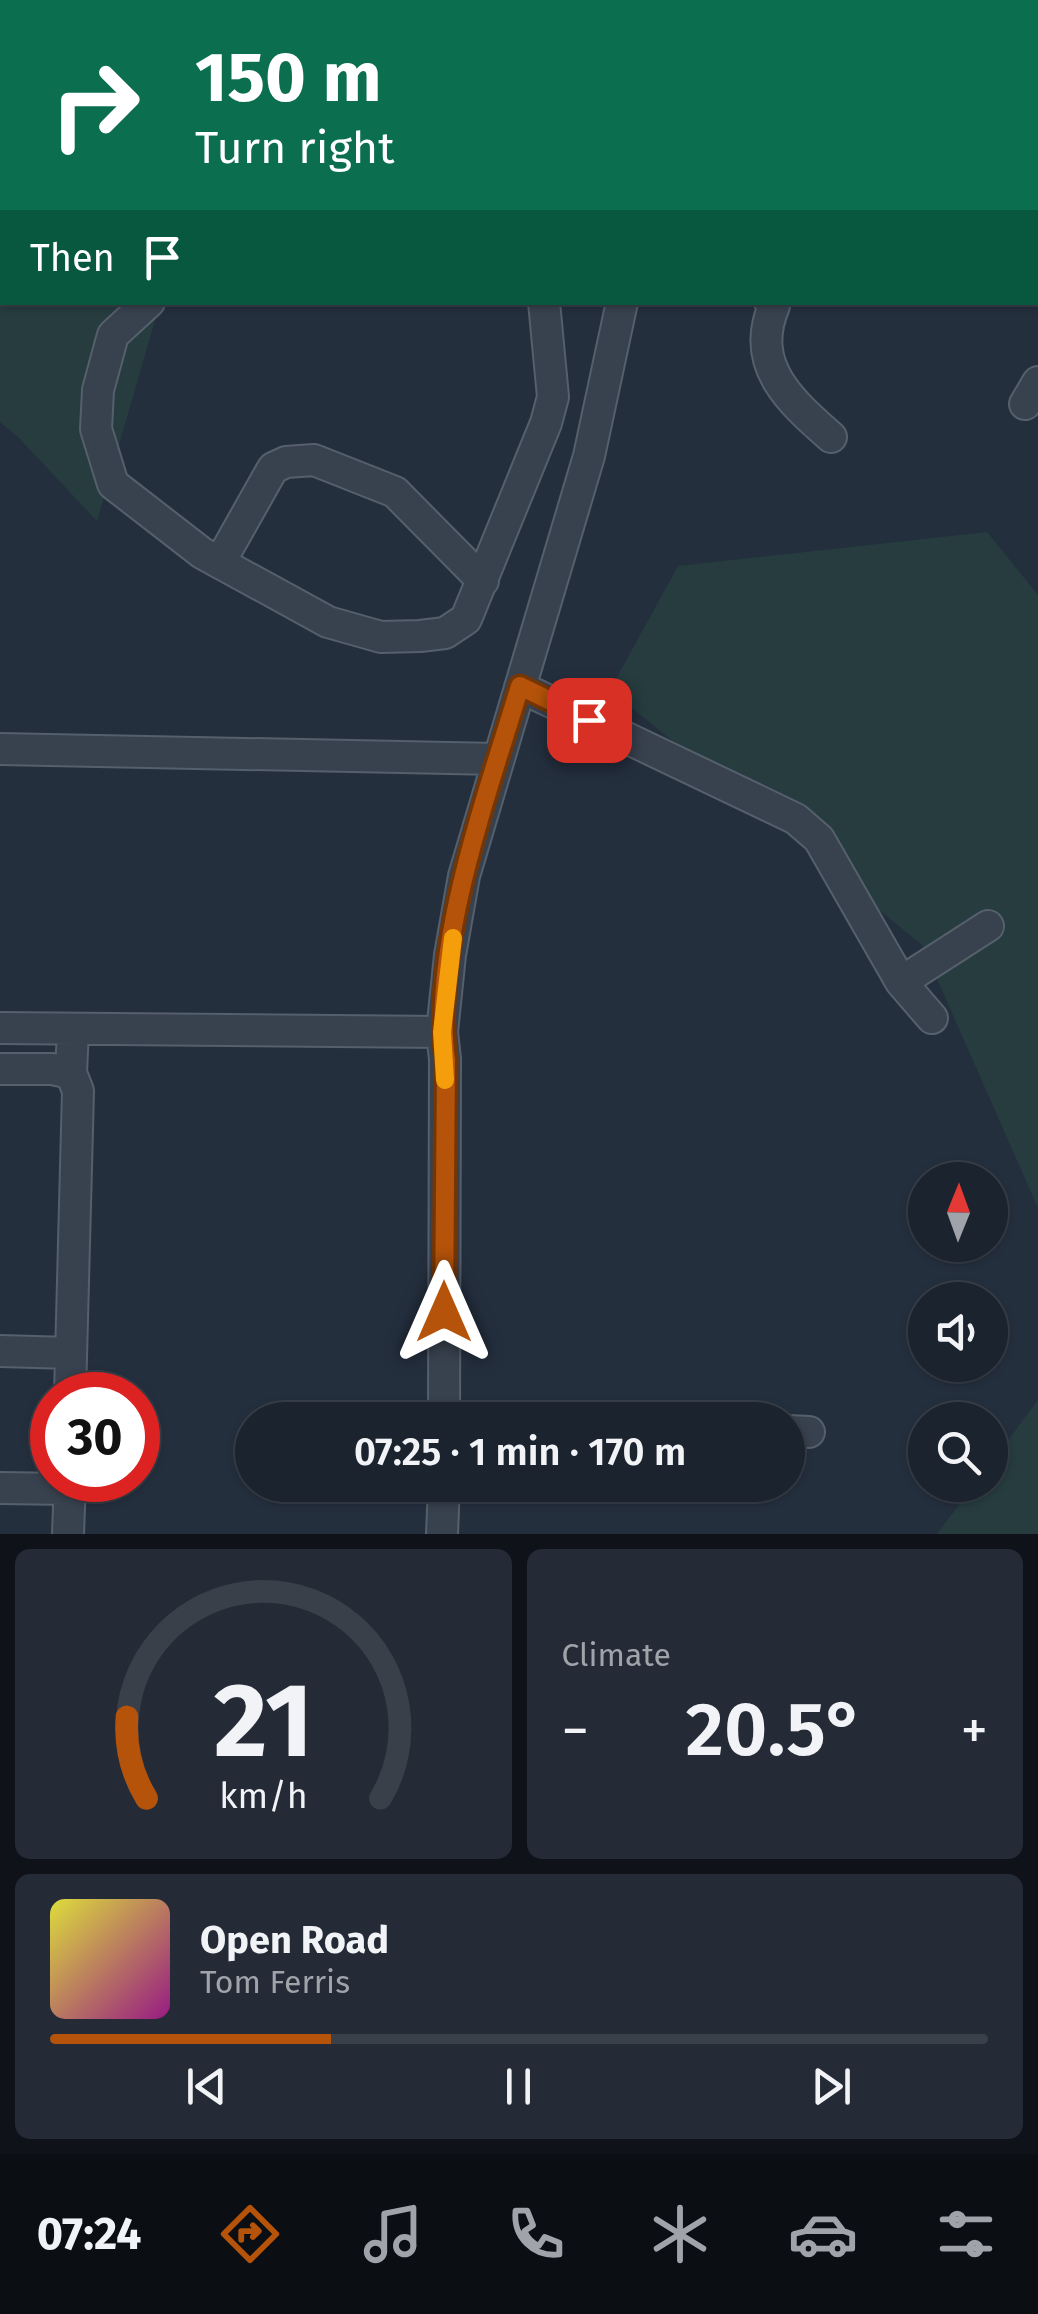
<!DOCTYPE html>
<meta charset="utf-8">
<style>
:root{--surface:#1b232e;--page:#242b36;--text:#f1f3f6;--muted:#a0a4aa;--line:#39404a;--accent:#b45309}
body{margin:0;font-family:"Fira Sans",sans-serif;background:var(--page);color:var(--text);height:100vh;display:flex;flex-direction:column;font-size:38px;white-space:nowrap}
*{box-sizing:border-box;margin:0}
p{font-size:32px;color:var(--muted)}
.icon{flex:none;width:55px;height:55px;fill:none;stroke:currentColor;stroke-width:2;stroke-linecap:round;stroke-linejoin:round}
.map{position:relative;height:1534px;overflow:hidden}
.sheet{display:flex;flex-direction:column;gap:15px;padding:15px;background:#0f1319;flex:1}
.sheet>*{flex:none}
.hud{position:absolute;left:0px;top:0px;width:1040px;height:305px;box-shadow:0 2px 8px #0004,0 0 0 2px var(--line);background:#0b6e4f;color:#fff;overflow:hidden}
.needle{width:65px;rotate:1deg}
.tools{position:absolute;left:908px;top:1162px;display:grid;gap:20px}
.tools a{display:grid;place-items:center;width:100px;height:100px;border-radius:50%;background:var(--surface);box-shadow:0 2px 8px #0004,0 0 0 2px var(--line);font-size:50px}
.speed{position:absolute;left:30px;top:1372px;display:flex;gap:20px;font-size:50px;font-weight:700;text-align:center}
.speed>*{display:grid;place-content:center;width:130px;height:130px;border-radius:50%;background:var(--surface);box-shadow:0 2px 8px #0004,0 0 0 2px var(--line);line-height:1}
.speed .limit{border:15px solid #d22;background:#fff;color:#111}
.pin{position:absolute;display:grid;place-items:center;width:85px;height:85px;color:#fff;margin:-42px;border-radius:20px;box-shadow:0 5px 15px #0006}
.me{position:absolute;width:110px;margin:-55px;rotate:0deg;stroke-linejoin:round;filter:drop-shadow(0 0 8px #0008)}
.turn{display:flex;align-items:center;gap:35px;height:210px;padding:0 30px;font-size:45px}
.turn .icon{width:130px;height:130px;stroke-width:2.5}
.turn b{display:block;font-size:70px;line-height:85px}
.then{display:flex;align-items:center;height:95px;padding:0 30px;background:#0003;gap:20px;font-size:38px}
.big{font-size:75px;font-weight:600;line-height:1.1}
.sheet .card{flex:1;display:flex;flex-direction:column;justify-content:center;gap:15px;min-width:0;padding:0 35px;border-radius:15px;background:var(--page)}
.sheet .dial{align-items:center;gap:0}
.dial svg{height:260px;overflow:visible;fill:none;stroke:var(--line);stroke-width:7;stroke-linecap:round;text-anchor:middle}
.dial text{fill:var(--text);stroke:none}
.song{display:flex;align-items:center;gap:30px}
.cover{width:120px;height:120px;border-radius:15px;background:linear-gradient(135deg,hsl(60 70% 55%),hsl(310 70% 35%))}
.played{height:10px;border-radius:5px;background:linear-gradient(90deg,var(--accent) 30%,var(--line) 30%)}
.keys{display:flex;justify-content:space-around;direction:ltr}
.heat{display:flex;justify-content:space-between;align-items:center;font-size:55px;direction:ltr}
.sheet .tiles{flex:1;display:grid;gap:15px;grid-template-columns:1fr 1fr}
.card:last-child{grid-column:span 2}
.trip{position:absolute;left:235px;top:1402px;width:570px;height:100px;border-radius:50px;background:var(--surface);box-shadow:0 2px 8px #0004,0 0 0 2px var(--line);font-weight:600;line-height:100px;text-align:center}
.dock{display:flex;height:160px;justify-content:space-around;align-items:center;background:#0b0e12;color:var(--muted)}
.dock .icon{width:70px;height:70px}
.dock .selected{color:var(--accent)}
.dock b{font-size:45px;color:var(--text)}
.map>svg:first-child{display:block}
.green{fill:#263c3f}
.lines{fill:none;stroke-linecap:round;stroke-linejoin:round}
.minor-casing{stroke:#565f6c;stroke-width:34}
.major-casing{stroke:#414a57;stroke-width:44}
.minor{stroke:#38414e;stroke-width:30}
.major{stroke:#56606e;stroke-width:40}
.route-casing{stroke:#753606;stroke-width:25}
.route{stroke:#b45309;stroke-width:18}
.slow{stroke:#f59e0b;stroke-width:18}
</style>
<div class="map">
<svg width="1038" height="1534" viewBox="0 0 1038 1534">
<rect width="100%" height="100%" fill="#242f3e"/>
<!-- green -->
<path class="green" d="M0,249l2,53 158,1 -63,218 -79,-84 -18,-15z
M987,532l51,63v613l-116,-263 -312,-255 68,-124z
M1038,1400v134h-101l37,-49h16v-21z"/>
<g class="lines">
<defs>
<path id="minor" d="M98,0l3,2
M240,0l3,2
M612,2v-2
M785,2l2,-2
M0,92l2,2
M149,302l-36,33 -15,55 -2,39 17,55 89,69 126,69 53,15 39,-1 25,-3 21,-14 80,-196 7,-26 -9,-95
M770,302l4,4c-25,59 16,95 57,131
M1025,404l13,-22
M220,562l53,-94 13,-6 28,-2 81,32 88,89
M520,687l276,132 23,20 82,143 31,36
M0,749l498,10
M901,982l87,-56
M0,1028l442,4
M0,1069h52l19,4
M0,1351l70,2
M70,1395l8,-304 -7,-18 2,-44
M444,1420l1,-361 -3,-27 8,-77 14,-79 125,-420 33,-154
M788,1431l21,1
M0,1488l70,1
M68,1534l2,-54
M442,1534l2,-49"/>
<path id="major" d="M968,0l3,2
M1038,53v1"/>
</defs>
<!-- minor casing -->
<use href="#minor" class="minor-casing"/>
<!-- major casing -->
<use href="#major" class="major-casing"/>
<!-- minor -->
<use href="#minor" class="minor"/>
<!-- major -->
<use href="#major" class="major"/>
</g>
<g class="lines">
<defs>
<path id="route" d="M444,1312l2,-252c-15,-114 41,-264 74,-374l69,34"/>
</defs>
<!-- route casing -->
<use href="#route" class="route-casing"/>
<!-- route -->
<use href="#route" class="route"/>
<!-- slow -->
<path class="slow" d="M445,1080l-3,-48 11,-94"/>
</g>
</svg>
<div class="tools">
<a><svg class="needle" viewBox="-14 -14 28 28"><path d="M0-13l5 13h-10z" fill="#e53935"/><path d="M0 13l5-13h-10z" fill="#a0a4aa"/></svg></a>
<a><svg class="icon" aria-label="sound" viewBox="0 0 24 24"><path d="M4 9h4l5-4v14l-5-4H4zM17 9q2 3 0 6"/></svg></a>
<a><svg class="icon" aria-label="search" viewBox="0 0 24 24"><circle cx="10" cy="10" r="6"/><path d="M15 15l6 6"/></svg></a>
</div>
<div class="speed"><div class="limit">30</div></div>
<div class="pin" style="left:589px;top:720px;background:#d93025"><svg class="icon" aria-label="arrive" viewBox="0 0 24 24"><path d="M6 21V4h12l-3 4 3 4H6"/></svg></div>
<svg class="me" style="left:444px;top:1312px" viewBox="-20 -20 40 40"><path d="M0-17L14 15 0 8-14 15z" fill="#b45309" stroke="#fff" stroke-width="4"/></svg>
<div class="trip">07:25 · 1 min · 170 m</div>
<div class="hud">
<div class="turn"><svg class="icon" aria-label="right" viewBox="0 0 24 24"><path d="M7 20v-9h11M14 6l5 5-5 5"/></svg><div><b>150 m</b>Turn right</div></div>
<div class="then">Then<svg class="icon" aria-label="arrive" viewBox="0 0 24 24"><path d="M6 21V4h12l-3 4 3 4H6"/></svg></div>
</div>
</div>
<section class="sheet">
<div class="tiles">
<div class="card dial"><svg viewBox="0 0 100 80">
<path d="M14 69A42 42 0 1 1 86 69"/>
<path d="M14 69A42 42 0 0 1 8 44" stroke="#b45309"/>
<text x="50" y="56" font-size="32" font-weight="700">21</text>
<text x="50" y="72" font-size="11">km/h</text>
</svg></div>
<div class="card"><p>Climate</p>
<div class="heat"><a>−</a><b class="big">20.5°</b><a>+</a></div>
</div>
<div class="card">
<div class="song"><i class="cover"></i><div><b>Open Road</b><p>Tom Ferris</p></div></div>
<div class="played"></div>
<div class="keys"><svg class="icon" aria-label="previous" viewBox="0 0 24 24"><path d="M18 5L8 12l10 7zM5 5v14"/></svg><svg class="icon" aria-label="pause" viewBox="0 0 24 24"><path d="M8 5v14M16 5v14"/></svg><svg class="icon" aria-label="next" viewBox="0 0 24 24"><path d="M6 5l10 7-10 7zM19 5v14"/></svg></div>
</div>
</div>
</section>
<nav class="dock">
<b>07:24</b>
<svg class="icon selected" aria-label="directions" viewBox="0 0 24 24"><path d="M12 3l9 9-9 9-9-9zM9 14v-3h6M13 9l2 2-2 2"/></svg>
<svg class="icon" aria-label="music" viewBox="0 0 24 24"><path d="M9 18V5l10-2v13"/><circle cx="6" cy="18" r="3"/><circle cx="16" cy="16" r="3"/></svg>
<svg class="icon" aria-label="phone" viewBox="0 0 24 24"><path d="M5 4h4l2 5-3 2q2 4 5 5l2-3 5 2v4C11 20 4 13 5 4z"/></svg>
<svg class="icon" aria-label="climate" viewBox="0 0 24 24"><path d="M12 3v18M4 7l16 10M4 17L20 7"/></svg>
<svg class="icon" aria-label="car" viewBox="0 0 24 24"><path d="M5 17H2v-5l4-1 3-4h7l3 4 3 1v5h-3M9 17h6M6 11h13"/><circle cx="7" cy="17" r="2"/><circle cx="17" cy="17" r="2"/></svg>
<svg class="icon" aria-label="filters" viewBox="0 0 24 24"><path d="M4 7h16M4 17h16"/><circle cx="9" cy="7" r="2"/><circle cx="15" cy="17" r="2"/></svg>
</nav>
